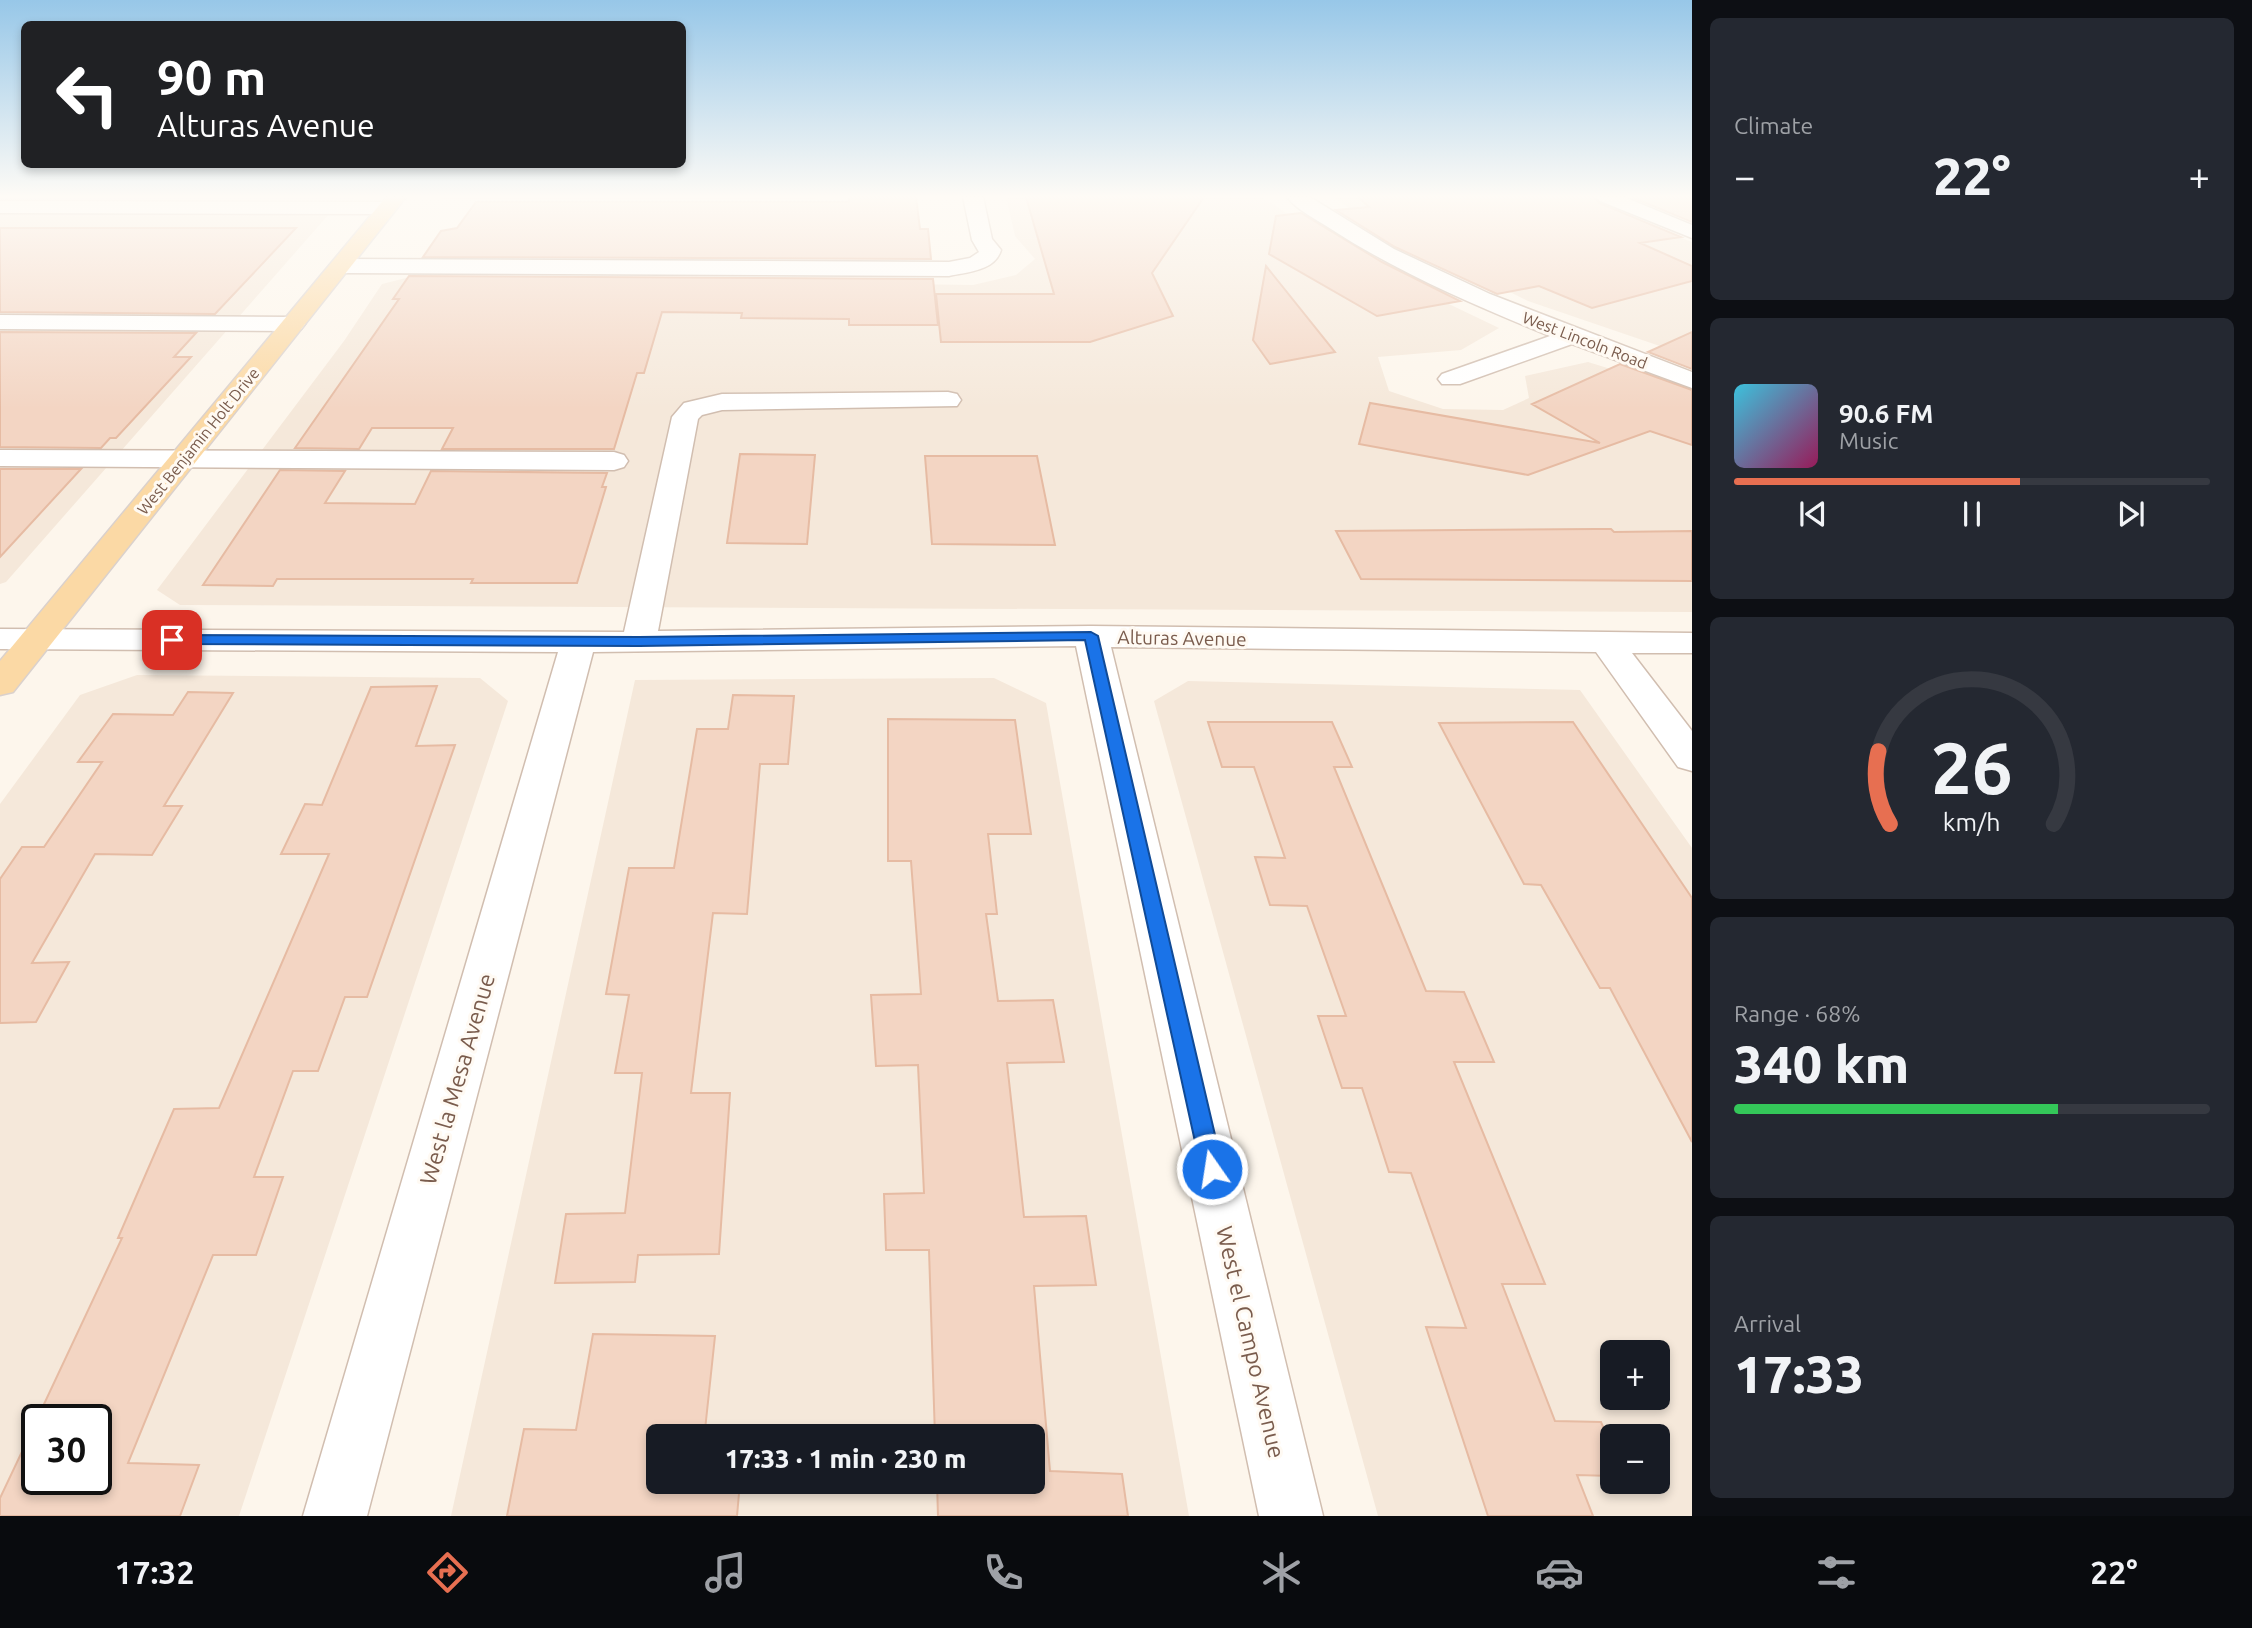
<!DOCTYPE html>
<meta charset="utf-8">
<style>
:root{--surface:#171b24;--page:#242831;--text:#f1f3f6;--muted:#9ea1a6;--line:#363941;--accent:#e76f51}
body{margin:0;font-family:Ubuntu,sans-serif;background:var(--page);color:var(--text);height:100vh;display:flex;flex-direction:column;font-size:26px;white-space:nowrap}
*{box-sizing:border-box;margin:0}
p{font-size:23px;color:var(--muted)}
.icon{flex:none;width:38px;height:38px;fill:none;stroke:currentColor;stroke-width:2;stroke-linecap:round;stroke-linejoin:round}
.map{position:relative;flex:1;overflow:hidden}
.side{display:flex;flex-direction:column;gap:18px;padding:18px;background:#0d0f14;width:560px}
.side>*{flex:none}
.guide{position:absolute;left:21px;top:21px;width:665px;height:147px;border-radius:10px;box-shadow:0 4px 10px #0003;background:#202124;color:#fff;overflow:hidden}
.fabs{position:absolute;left:1600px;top:1340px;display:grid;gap:14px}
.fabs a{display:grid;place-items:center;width:70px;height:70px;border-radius:10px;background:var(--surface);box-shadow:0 4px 10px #0003;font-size:35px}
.speed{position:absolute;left:21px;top:1404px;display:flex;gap:14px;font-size:35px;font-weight:700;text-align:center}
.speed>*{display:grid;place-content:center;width:91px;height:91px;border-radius:50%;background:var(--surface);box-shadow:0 4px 10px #0003;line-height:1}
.speed .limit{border:4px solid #111;border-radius:10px;background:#fff;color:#111}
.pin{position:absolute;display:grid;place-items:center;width:60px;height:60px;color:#fff;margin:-30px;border-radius:14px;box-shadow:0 4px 10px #0006}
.me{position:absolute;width:77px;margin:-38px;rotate:347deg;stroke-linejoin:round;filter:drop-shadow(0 0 5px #0008)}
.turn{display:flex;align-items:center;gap:24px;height:147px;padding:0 21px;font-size:32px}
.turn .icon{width:91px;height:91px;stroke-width:2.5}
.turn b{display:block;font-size:49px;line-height:60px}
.big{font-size:52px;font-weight:800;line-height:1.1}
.side .card{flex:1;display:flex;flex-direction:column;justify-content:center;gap:10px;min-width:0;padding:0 24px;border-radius:10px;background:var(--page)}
.side .dial{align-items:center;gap:0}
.dial svg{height:182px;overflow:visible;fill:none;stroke:var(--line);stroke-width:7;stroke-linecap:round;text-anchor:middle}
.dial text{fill:var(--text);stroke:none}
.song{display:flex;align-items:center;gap:21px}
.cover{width:84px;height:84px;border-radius:10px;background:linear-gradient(135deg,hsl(190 70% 55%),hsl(330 70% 35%))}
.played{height:7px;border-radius:4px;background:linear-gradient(90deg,var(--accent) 60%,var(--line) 60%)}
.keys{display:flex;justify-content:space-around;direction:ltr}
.heat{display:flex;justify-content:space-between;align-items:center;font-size:38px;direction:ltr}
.charge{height:10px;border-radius:5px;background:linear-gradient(90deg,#34c759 68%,var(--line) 0)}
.trip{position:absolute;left:646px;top:1424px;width:399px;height:70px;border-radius:10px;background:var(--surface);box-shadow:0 4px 10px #0003;font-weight:800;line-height:70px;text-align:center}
.tab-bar{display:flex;height:112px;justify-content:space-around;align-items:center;background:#090b0e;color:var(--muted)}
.tab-bar .icon{width:49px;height:49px}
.tab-bar .selected{color:var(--accent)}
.tab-bar b{font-size:32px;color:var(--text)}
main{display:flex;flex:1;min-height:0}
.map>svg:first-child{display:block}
.residential{fill:#f5e8da;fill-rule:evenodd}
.commercial{fill:#fde8e0}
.education{fill:#f3e8fa}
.building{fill:#f3d5c3;stroke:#e6bba3;stroke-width:2}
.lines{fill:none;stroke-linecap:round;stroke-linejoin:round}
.minor-casing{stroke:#d1beb0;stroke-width:3}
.major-casing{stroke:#dad1cd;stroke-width:3}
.minor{fill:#fff;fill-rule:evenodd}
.major{fill:#fbd9a5;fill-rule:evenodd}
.route{fill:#1a73e8;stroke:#114b97;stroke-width:2}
.labels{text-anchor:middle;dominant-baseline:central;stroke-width:6;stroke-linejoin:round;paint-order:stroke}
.far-street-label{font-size:16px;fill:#7a5c4d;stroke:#fffaf3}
.street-label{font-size:19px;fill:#7a5c4d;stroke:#fffaf3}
.near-street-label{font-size:23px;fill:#7a5c4d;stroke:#fffaf3}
</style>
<main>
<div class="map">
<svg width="1692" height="1516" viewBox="0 0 1692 1516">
<rect width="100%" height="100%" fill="#fdf6ec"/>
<!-- residential -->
<path class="residential" d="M0,197h344l-338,385 -6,2z
M1006,197h256l95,63 142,68 -38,22 -83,7 11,34 54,18 60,1 26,-12 -4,-22 63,-14 104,32v218l-1512,-7 -23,-15 187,-249 38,-57 28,-7 563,8 43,-10 19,-16 -20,-23z
M1334,197h246l22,12 90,33v115l-164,-56 -164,-81z
M137,675l343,3 28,23 -269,815h-239v-712l80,-109zM37,1419h59v60h-59z
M994,678l52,25 143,813h-738l184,-836zM658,1437h374v45h-374z
M1188,681l392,9 112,158v668h-314l-224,-815zM1612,1353h45v45h-45zM1612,1437h45v45h-45z"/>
<!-- commercial -->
<path class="commercial" d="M443,197h373l-1,3h-374z"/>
<!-- education -->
<path class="education" d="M0,197h355l-16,18 -339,-1z"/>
<!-- building -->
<path class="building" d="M849,197h67l4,32h8l3,30 -508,-2 18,-26 16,-3 19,-26h373z
M1026,197h178l-52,76 21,43 -83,26h-149l-5,-48h118z
M1358,197h236l5,6 82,34 -41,6 52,23v15l-100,27 -53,-22 -42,8 -102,-47 -59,-37 33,-3z
M1631,197h61v25z
M1301,213l81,49 78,39 -83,15 -108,-62 7,-38z
M0,228h296l-81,86 -215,-2z
M1266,266l69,86 -65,12 -17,-24z
M409,276l524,3 5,46h-89v-6l-108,-1 1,-5 -80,-1 -18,61h-7l-23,76h-172l11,-21h-81l-13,21 -64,-1 104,-149h-6z
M0,332l196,1 -22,24h17l-75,81h-6l-9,10 -101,-1z
M1692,332v37l-44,-17z
M1620,364l72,26v55l-42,-14 -122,44 -169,-31 11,-41 230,40 -68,-39z
M740,454l75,1 -8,89 -80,-1z
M925,456h112l18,89 -123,-1z
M0,469h81l-81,88z
M280,470l65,1 -20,32 90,1 16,-33 176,2 -5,14h4l-29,96h-106l2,-4h-196l-4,7 -70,-1z
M1596,529h15l3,3 78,-1v50l-331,-2 -25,-48z
M437,686l-21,60 39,-1 -88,252h-22l-27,74h-25l-39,106h29l-27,78h-43l-85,208 71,2 -19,51h-180v-18l37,-78v59h59v-60h-59l85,-181h-4l56,-129 45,-1 110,-254h-48l24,-50 17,1 49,-118z
M188,692l45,1 -69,113h18l-30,49 -57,-1 -63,109 37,-1 -33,60 -36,1v-144l22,-32h22l58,-85h-24l35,-48 60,1z
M733,695l61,1 -6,68h-28l-13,150 -34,-1 -22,180h39l-11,161 -81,1 -3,27 -80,1 11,-69 59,-1 17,-140h-27l14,-78 -23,-1 23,-126h45l23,-139h31z
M888,719l127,1 16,114h-43l9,80h-11l12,87 55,-1 11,62 -57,1 17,154 62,-1 10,69 -62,1 16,185 72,3 6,42h-190l-1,-34h95v-45h-97l-6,-187h-43l-2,-56 40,-1 -6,-128 -42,1 -5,-71 50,-1 -10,-133h-23z
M1208,722h124l20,45h-18l92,224 38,1 30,70h-40l91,222h-43l53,137 46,1 11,25v29l-35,-1 16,41h-105l-62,-189 40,1 -55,-155 -22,-1 -27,-84h-20l-24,-72h28l-39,-110 -37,-1 -15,-48 30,1 -31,-91h-32z
M1573,722l119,176v244l-82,-154h-10l-59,-103 -17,-1 -85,-161z
M593,1334l122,2 -10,94 39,1 -1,6h-85v45h82l-3,34h-230l17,-87 52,1z"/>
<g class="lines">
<defs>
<path id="minor" d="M963,197h20l9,42 9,11c-6,21 -34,22 -52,26l-609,-3 -11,-7 11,-7 609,3 21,-4 9,-6 -7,-12z
M1287,197h23l84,52 96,45 202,78v16l-120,-44 -112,40h-18l-4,-5 4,-5 108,-38c-76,-31 -151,-63 -219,-107 -14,-9 -34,-19 -44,-32z
M1597,197h27l68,28v13l-92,-37z
M0,201l387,1 10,6 -10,6 -387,-1z
M0,315l293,2 8,2 4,5 -4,5 -8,2 -293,-2z
M948,392l9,2 4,6 -4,6 -235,4 -20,5 -4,4 -40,212 433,-5 601,7v20h-60l60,78v40l-14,-4 -82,-115 -485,-5 212,869h-64l-183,-870 -483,6 -226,864h-64l255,-864 -558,-3v-20l624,3 48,-215 12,-14 38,-9z
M0,450l614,2 10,3 4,6 -4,6 -10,3 -614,-4z"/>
<path id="major" d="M386,197h20l-393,495 -13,3v-34z"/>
</defs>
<!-- minor casing -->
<use href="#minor" class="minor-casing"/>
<!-- major casing -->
<use href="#major" class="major-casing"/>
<!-- minor -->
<use href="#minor" class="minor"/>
<!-- major -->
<use href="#major" class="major"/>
</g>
<!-- sky -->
<linearGradient id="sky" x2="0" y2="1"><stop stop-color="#97c7e8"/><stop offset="0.48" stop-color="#fefbf6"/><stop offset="1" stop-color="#fefbf6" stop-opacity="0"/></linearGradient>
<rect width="1692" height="409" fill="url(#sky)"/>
<!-- route -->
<path class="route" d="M1091,632l7,4 125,533 -3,7 -8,3 -8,-3 -3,-7 -116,-529 -446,6 -467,-2 -7,-4 7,-5 467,2z"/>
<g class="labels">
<!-- far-street labels -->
<g class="far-street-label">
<text transform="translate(1585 340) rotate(21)">West Lincoln Road</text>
<text transform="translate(198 441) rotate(-51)">West Benjamin Holt Drive</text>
</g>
<!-- street labels -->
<g class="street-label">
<text transform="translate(1182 638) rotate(1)">Alturas Avenue</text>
</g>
<!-- near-street labels -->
<g class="near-street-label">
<text transform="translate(457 1079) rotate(-74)">West la Mesa Avenue</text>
<text transform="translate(1251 1342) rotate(77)">West el Campo Avenue</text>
</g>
</g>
</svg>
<div class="fabs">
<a>+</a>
<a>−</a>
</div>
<div class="speed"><div class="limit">30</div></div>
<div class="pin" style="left:172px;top:640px;background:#d93025"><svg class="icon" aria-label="arrive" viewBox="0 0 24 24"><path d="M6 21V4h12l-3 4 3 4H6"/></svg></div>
<svg class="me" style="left:1212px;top:1169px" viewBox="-20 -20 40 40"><circle r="17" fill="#1a73e8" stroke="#fff" stroke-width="3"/><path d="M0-11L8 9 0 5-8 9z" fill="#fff"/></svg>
<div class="trip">17:33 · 1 min · 230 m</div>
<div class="guide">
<div class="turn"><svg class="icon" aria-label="left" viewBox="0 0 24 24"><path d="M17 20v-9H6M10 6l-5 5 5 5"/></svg><div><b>90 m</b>Alturas Avenue</div></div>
</div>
</div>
<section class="side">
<div class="card"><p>Climate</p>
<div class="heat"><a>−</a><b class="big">22°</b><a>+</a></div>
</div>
<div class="card">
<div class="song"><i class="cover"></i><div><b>90.6 FM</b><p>Music</p></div></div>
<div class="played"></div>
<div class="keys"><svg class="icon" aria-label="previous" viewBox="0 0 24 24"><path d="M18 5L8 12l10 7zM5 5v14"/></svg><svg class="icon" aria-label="pause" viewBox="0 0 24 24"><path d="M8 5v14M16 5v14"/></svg><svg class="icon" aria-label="next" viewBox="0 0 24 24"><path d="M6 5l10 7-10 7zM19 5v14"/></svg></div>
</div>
<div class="card dial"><svg viewBox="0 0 100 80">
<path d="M14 69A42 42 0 1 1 86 69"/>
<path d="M14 69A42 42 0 0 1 9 37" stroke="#e76f51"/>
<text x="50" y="56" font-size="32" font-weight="700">26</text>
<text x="50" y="72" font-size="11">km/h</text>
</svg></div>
<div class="card"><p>Range · 68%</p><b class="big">340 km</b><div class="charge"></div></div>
<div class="card"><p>Arrival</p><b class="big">17:33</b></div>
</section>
</main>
<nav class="tab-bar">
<b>17:32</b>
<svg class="icon selected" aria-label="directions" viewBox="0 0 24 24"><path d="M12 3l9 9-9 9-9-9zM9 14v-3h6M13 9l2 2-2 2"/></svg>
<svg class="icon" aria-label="music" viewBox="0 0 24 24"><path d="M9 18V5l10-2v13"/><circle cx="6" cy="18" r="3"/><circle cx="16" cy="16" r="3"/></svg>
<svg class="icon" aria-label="phone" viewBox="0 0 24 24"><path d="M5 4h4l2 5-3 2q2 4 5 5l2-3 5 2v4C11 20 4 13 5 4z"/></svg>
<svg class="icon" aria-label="climate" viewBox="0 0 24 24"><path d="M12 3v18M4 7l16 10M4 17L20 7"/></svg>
<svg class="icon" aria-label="car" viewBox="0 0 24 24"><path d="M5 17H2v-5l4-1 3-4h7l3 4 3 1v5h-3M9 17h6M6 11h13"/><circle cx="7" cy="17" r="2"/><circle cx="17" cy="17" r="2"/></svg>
<svg class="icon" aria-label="filters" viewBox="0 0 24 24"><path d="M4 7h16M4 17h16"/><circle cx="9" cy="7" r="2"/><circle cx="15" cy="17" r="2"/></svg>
<b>22°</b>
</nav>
